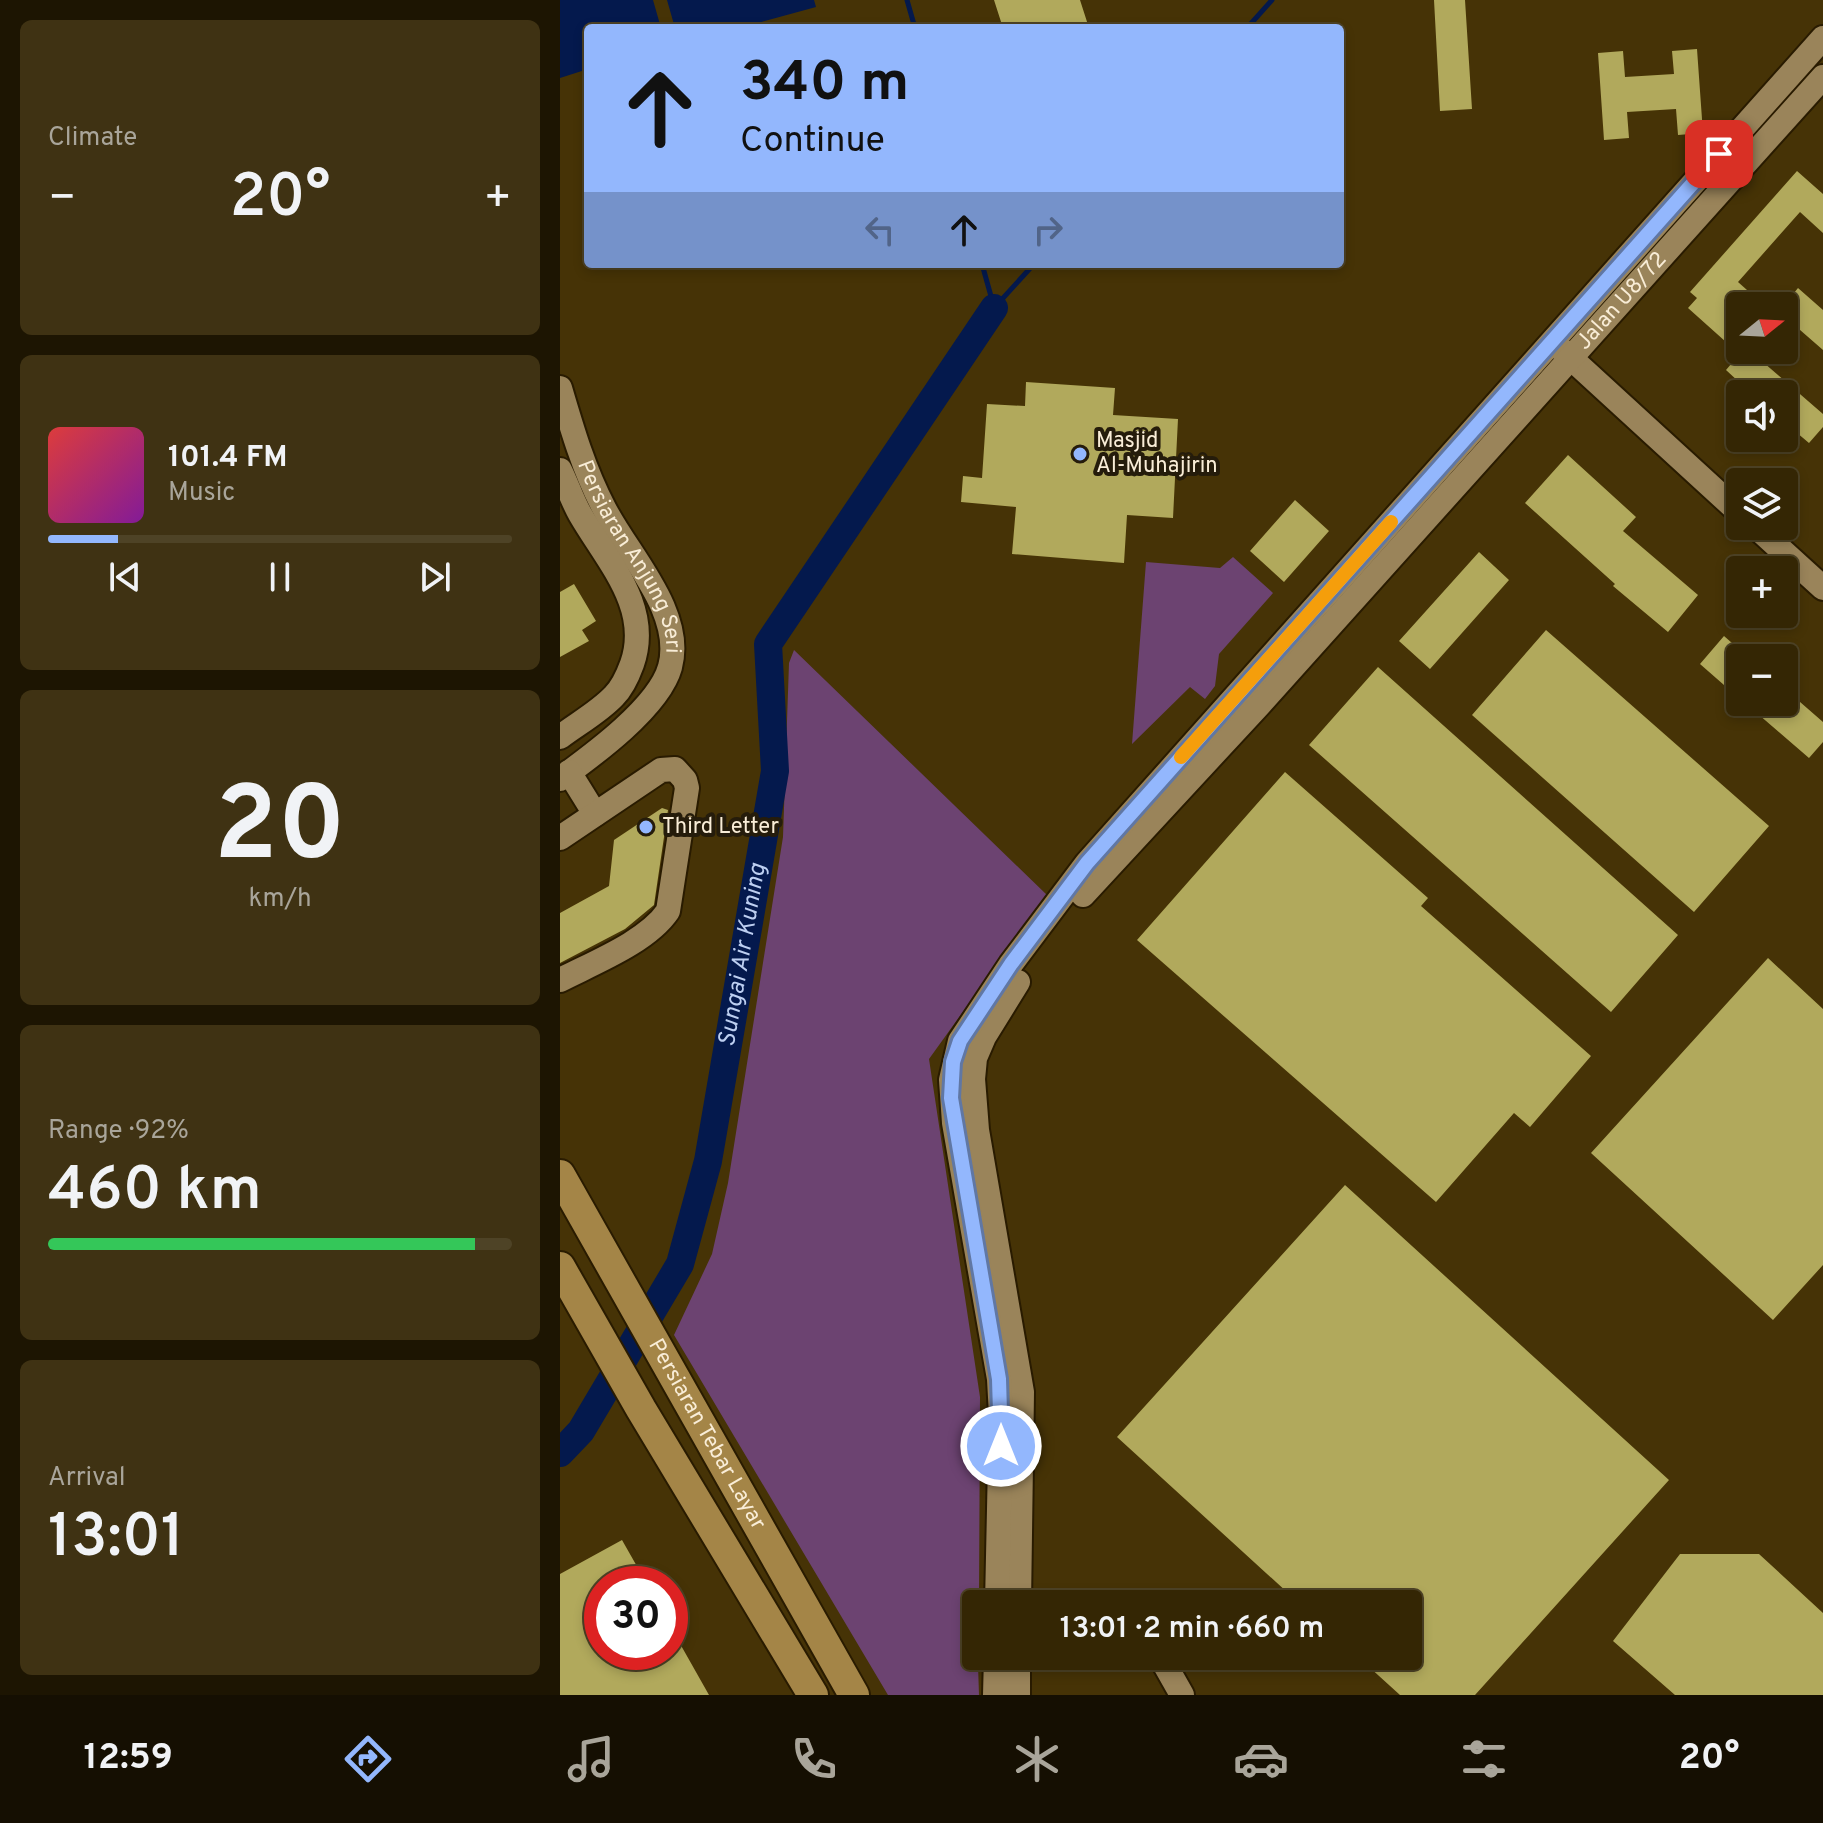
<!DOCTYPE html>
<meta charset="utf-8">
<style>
:root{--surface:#342604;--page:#3f3213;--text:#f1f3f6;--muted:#a9a59a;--line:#4e4326;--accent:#93b7fd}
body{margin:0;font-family:Overpass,sans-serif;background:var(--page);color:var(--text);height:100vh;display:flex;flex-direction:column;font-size:30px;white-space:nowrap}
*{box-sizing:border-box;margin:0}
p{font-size:26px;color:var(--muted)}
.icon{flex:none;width:44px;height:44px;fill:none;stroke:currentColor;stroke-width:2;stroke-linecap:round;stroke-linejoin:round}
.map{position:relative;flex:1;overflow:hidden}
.details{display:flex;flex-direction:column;gap:20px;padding:20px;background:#1d1502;width:560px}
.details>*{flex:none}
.hud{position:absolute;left:24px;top:24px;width:760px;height:244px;border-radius:8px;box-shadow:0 4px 12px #0003,0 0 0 2px var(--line);background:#93b7fd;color:#111;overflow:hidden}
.needle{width:52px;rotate:72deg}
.fabs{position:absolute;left:1166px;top:292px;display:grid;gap:16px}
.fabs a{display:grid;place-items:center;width:72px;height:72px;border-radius:8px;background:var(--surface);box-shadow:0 4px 12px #0003,0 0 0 2px var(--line);font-size:40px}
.speed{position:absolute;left:24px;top:1566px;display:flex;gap:16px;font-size:40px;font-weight:700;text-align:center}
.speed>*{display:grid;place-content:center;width:104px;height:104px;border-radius:50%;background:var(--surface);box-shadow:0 4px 12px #0003,0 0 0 2px var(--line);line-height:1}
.speed .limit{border:12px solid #d22;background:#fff;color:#111}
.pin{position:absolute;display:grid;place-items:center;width:68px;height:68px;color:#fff;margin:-34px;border-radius:16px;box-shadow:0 4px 12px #0006}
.me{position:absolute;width:88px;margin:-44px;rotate:0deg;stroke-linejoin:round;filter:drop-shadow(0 0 6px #0008)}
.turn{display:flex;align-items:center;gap:28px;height:168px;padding:0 24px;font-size:36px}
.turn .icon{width:104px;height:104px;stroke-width:2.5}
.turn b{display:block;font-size:56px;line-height:68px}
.lanes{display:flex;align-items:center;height:76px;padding:0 24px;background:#0003;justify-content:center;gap:40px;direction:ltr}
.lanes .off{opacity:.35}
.big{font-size:60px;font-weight:600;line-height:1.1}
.details .widget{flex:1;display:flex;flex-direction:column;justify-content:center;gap:12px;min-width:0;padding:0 28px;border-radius:12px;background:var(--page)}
.details .dial{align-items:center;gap:0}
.dial b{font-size:104px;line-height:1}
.song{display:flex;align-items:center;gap:24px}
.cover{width:96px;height:96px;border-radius:12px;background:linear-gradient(135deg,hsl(0 70% 55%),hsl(290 70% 35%))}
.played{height:8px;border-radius:4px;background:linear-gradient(90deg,var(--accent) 15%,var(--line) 15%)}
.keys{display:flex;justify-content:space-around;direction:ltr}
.heat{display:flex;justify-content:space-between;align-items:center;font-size:44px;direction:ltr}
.charge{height:12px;border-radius:6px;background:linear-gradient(90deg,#34c759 92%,var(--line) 0)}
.trip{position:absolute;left:402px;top:1590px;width:460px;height:80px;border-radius:8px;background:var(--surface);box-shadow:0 4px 12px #0003,0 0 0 2px var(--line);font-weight:600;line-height:80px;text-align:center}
.menu{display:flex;height:128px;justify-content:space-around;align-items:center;background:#150f02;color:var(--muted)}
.menu .icon{width:56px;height:56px}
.menu .active{color:var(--accent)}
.menu b{font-size:36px;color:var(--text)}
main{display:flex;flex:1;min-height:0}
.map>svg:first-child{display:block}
.green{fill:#6c4371}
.water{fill:#04194d}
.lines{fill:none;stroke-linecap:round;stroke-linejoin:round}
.stream{stroke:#04194d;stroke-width:5}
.river{stroke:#04194d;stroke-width:28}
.building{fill:#b1a95c}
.minor-casing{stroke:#291b00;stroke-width:28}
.major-casing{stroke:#291b00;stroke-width:34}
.minor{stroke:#9a845a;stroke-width:24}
.major{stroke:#a48547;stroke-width:30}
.route-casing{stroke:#6077a4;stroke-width:20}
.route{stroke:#93b7fd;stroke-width:14}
.slow{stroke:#f59e0b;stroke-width:14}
.poi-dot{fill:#93b7fd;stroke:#251c0b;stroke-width:3}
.labels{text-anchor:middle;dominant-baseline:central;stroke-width:8;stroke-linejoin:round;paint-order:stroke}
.street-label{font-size:22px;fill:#f9edd7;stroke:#251c0b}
.poi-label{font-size:22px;fill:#f9edd7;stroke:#251c0b;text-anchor:start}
.water-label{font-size:24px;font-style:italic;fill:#bdcff1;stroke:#251c0b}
</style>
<main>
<section class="details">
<div class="widget"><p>Climate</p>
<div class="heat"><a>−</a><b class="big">20°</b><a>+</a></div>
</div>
<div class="widget">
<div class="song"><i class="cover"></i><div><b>101.4 FM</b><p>Music</p></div></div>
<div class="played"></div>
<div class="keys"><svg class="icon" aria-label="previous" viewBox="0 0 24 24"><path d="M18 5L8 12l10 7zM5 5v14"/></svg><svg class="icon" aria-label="pause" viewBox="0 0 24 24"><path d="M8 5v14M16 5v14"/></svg><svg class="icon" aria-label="next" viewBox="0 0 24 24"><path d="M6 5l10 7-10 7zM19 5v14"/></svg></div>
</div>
<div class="widget dial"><b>20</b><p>km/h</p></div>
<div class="widget"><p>Range · 92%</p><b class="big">460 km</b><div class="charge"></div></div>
<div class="widget"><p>Arrival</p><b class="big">13:01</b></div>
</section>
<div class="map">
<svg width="1263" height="1695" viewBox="0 0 1263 1695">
<rect width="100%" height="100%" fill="#463306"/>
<!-- green -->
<path class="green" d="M673,557l40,36 -54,61 -4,32 -10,13 -15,-12 -58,57 14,-182 74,6z
M234,650l253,245 -118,164 51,338 -1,207h-3l3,91h-91l-214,-360 38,-81 16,-71 55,-346 6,-174z"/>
<!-- water -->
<path class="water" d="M0,0h93l8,28h-73v41l-28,9z
M107,0h147l2,7 -77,21h-64z"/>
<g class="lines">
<!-- stream -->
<path class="stream" d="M347,0l8,28
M687,28l25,-28
M422,264l12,43
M434,308l40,-44"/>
<!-- river -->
<path class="river" id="s1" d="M0,1453l21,-22 99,-167 28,-103 67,-390 -7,-127 226,-336"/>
</g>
<!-- building -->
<path class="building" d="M434,0h86l9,28h-86z
M874,0h31l7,109 -32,2z
M1137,49l6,84 -25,2 -2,-26 -49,3 2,26 -25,2 -6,-87 25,-2 2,26 49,-3 -2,-23z
M1237,171l26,23v39l-23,-21 -62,70 27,24h-25v21l-14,15 -38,-34 9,-10 -7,-6z
M1238,288l25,22v40l-39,-34v-11z
M1183,350h6l74,64v13l-14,16 -25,-21v-28h-32l-26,-24z
M466,382l89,6 -2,27 65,4 -5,99 -46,-3 -3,48 -112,-9 4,-47 -55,-5 2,-26 19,2 5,-74 38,2z
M1008,455l68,62 -13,14 75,64 -30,37 -55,-46 2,-2 -90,-81z
M735,500l34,31 -45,51 -34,-31z
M919,552l30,28 -79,89 -31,-28z
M14,584l22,37 -14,9 7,11 -29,16v-65z
M986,630l223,196 -75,86 -222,-197z
M1164,636l16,14v49l-40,-35z
M818,667l300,268 -67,77 -302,-267z
M1224,688l39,34v20l-14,16 -65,-56h40z
M725,772l143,126 -7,8 170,150 -61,71 -16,-14 -78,89 -299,-262z
M102,808l6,2 -14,95 -29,24 -65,34v-50l49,-27 5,-46z
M1208,958l55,51v256l-50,55 -182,-167z
M785,1185l324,295 -194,215h-75l-43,-39h51v-52h-108l-183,-167z
M62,1540l25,44h-45v68h68v-26l39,69h-149v-121z
M1120,1554h79l64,59v82h-148l-62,-54z"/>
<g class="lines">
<defs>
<g id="minor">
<path d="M1002,350l178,163"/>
<path id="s2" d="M0,388c12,41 24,82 44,120 23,46 81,104 66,159 -11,40 -77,88 -110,112"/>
<path d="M0,470c7,14 12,30 20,44 27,47 72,93 52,150 -4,11 -10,24 -18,32 -15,16 -37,28 -54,41"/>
<path d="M1195,526l68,62"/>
<path d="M9,772l26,42"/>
<path d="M0,838l101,-68 14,-1 10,11 2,8 -19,123c-21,31 -75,52 -108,69"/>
<path id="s3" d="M523,895l176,-190 564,-628"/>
<path d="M458,982l-34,55 -9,21 -2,21 4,51 45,262 -3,212"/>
<path d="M569,1602l1,2"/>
<path d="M437,1604l4,-189 -2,-36 -45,-256 -3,-43 9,-39 51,-77 76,-101 736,-825"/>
<path d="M600,1656l22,39"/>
<path d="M435,1695l1,-39"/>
<path d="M458,1695v-39"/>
</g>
<g id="major">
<path id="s4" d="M0,1175l294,520"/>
<path d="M0,1267l81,142 172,286"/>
</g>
</defs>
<!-- minor casing -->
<use href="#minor" class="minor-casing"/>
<!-- major casing -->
<use href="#major" class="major-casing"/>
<!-- minor -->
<use href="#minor" class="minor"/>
<!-- major -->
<use href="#major" class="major"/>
</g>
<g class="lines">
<defs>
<path id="route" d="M441,1446l-2,-67 -48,-281 2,-36 7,-21 51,-77 76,-101 632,-709"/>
</defs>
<!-- route casing -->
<use href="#route" class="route-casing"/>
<!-- route -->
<use href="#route" class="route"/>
<!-- slow -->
<path class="slow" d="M621,757l210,-235"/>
</g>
<!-- markers -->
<g class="poi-dot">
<circle cx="520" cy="454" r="8"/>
<circle cx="86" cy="827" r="8"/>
</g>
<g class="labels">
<!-- street labels -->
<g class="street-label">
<text stroke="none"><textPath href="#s3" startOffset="802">Jalan U8/72</textPath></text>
<text stroke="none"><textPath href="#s2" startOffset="184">Persiaran Anjung Seri</textPath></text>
<text stroke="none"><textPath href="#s4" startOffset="298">Persiaran Tebar Layar</textPath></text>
</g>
<!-- poi labels -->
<g class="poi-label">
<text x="536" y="441">Masjid<tspan x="536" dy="25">Al-Muhajirin</tspan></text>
<text x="102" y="827">Third Letter</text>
</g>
<!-- water labels -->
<g class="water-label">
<text stroke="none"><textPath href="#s1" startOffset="540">Sungai Air Kuning</textPath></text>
</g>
</g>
</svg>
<div class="fabs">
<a><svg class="needle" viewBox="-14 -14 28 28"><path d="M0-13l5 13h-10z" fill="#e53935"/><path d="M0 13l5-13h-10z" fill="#a9a59a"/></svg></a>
<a><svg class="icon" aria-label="sound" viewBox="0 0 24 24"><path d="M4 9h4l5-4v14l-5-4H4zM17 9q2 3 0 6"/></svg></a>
<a><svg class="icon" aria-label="layers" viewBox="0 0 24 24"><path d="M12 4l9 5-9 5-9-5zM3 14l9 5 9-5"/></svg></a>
<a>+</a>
<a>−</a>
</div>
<div class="speed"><div class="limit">30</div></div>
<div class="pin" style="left:1159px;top:154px;background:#d93025"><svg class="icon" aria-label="arrive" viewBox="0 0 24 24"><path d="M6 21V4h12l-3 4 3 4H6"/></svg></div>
<svg class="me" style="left:441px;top:1446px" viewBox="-20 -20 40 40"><circle r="17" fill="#93b7fd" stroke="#fff" stroke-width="3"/><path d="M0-11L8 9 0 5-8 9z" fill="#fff"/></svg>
<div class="trip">13:01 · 2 min · 660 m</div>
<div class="hud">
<div class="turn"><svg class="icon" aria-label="ahead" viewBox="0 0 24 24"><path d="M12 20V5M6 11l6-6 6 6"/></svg><div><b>340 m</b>Continue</div></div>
<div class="lanes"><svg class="icon off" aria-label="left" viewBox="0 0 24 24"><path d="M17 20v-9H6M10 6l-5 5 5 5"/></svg><svg class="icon" aria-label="ahead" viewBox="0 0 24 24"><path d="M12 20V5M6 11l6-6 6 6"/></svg><svg class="icon off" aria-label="right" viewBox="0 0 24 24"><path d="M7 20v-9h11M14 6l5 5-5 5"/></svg></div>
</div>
</div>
</main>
<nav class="menu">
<b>12:59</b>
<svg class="icon active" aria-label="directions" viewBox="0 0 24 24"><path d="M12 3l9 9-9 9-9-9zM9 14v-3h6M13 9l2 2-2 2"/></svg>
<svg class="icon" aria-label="music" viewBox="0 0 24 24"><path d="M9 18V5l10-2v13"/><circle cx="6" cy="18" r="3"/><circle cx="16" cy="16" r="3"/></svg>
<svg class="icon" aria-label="phone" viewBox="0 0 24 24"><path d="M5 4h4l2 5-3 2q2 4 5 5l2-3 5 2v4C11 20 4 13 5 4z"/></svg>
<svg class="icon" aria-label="climate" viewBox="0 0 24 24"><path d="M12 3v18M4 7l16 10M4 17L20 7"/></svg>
<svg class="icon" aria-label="car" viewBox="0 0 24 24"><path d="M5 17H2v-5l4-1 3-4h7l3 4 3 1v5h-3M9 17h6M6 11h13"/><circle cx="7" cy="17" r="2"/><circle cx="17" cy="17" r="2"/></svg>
<svg class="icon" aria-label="filters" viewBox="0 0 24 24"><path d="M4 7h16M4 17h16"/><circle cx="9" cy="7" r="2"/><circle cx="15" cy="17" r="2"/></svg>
<b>20°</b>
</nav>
